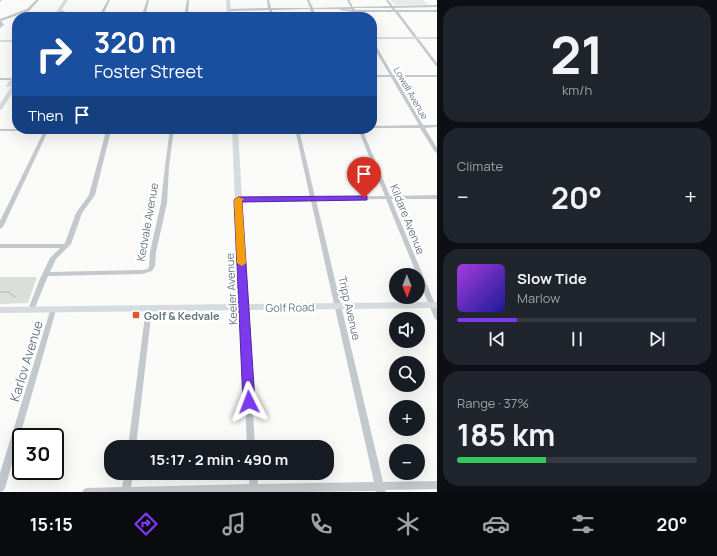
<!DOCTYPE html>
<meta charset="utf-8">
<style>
:root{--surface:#171b24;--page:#20242c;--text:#f1f3f6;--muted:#9ea1a6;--line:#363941;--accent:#7c3aed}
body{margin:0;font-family:Manrope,sans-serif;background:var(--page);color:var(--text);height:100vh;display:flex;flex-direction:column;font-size:15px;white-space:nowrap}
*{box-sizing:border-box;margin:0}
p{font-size:13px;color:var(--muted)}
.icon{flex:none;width:22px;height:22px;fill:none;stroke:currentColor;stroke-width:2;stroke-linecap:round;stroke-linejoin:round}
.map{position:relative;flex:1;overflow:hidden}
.side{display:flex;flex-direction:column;gap:6px;padding:6px;background:#0d0f14;width:280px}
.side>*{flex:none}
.top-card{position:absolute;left:12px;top:12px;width:365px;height:122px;border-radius:16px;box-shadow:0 4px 16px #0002;background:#1a4fa0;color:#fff;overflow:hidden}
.needle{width:26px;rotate:179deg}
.tools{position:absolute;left:389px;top:268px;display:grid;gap:8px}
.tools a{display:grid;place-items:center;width:36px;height:36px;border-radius:50%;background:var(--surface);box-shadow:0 4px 16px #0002;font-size:20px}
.speed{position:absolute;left:12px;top:428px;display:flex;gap:8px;font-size:20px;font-weight:700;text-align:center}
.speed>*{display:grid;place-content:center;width:52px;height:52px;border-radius:50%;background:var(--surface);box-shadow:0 4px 16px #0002;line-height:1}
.speed .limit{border:2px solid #111;border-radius:6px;background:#fff;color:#111}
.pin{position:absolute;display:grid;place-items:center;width:34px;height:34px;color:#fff;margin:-41px -17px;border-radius:50% 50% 50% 0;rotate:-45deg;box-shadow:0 0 4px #0007}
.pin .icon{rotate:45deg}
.me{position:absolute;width:44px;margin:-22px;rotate:357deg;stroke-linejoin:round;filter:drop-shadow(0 0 3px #0008)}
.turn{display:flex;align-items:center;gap:14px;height:84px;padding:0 16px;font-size:18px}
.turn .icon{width:52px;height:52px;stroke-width:2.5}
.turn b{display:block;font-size:28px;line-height:34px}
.then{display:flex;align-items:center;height:38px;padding:0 16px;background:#0003;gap:8px;font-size:15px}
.big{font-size:30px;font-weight:700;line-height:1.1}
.side .widget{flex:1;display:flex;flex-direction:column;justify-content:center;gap:6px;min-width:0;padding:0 14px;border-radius:16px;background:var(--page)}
.side .dial{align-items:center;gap:0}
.dial b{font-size:52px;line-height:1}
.song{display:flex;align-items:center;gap:12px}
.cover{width:48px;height:48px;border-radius:6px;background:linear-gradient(135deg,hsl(280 70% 55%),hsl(240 70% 35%))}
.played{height:4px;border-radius:2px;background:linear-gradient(90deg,var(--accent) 25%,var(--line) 25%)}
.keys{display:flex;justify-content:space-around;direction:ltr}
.heat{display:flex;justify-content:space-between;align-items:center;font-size:22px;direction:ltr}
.charge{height:6px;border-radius:3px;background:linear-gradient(90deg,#34c759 37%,var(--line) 0)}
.trip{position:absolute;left:104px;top:440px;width:230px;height:40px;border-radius:16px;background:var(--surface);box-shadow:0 4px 16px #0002;font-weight:700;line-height:40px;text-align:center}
.tab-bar{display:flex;height:64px;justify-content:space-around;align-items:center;background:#090b0e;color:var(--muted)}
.tab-bar .icon{width:28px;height:28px}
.tab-bar .selected{color:var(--accent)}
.tab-bar b{font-size:18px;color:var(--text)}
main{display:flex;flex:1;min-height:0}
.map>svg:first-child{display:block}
.built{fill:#e8e9e9}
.green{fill:#dadfd7}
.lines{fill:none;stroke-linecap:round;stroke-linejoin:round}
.stream{stroke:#bbc7cb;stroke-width:1.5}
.street{fill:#c3c8cc;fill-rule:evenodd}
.secondary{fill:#d6dbdf;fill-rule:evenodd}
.route{fill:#7c3aed;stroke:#51269a}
.slow{fill:#f59e0b}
.poi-dot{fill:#e4572e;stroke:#fff;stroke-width:1.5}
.labels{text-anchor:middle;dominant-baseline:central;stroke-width:4;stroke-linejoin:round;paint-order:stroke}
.far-street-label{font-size:9px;fill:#657683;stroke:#fff}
.street-label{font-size:11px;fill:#657683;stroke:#fff}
.poi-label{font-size:11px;font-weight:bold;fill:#657683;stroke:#fff;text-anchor:start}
.near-street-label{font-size:13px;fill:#657683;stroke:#fff}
</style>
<main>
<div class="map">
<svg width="437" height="492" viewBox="0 0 437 492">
<rect width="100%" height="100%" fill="#fafaf8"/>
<!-- built -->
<path class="built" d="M391,0h32l5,5h-33z"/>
<!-- green -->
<path class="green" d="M0,277h37l-9,26 -28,1z"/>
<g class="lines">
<!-- stream -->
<path class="stream" d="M0,292h8l7,5"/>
<!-- street -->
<path class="street" d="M0,0h2l-2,2z
M36,0h3l-10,11 -28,10 3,4 -4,3v-9l27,-10z
M108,0h2l-8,17h-4z
M147,0h2l-4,17h-4z
M187,0h2l-1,17h-4z
M267,0h2l2,8h39l-3,-8h2l4,8 38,-1 -4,-7h2l4,7 37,-1 -4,-6h2l5,6 44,-1v2l-43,1 2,2h41v2h-39l39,51v3h-1l-41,-54h-38l3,5h-4l-3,-5 -13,-2 1,-1 11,1v-1h-39l4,8h-4l-3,-8 -38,1 2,7h-4l-1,-7 -40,1 -1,-1 1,-1 39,-1zM354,8h37l2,2h-38z
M59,10l6,1 -1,1h-6z
M372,41l2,1 19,33h44v2h-42l28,48h14v2l-12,1 12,20v5l-2,-1 -15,-24h-48v-2l47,-1 -28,-48h-19v-2h18l-18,-30z
M0,78h17v2h-17z
M0,129h135l-2,1 -22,1 -16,64 -13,18 -11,31 -15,15 -6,13 92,-2 6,-1 1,-3 1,-14 11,-49 4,-37 5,-37h4l-5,37 -2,37 -11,49 -1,14 -3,5 -10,3 -94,2 -14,34 -1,2h-4l-1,-2 11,-29 11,-23 10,-10h-60v-4h64l1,-1 11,-30 13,-18 17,-64h-58l-45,96 -3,2v-8l44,-90h-44z
M295,129h4l16,68 70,-1 -27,-67h4l28,67 47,-1v4h-46l46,110v11l-2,-1 -1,-2 -16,-39v-3h-1l-31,-76 -70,1 67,282 54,-1v8l-52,1 1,2h-10v-1l-73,1h-221l2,-3 3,-1 35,-1 3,-14h8l-2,14 118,-3v-11h8l1,11 116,-2 -63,-281 -73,1 -3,-2 3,-2 72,-1z
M242,305h4l1,2 8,140h-8l-6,-140z
M147,306h4l1,2 -16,139h-8l18,-139z
M51,308h4l1,2 -51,178 -2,3 -3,1v-19z"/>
<!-- secondary -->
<path class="secondary" d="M64,0h4l-11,17h-4z
M226,0h4l1,17h-4z
M372,37h65v2h-65z
M0,40h17v2h-17z
M17,71v6l-5,9 -5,1 -1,-1 9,-14z
M17,80v6l-15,23 -2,1v-6l15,-23z
M232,129h6l10,175 189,-2v6l-437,5v-6l239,-3z"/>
</g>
<!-- route -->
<path class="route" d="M364,196h3v4l-125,2 13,200 -2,4 -4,1 -4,-1 -2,-4 -9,-202 4,-3z"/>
<!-- slow -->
<path class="slow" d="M238,197l6,2 -2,2 4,62 -4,3 -5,-3 -3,-63z"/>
<!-- markers -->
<rect class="poi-dot" x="132" y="311" width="8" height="8" rx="2"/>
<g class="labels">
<!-- far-street labels -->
<g class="far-street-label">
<text transform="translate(411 93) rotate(60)">Lowell Avenue</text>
</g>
<!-- street labels -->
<g class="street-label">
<text transform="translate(408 219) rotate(68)">Kildare Avenue</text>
<text transform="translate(147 222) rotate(-80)">Kedvale Avenue</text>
<text transform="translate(231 289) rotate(-93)">Keeler Avenue</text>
<text transform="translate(290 307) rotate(-1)">Golf Road</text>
<text transform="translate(350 308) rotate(77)">Tripp Avenue</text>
</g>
<!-- poi labels -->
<g class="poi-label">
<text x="144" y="315">Golf &amp; Kedvale</text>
</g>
<!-- near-street labels -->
<g class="near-street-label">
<text transform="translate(26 361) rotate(-73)">Karlov Avenue</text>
</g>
</g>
</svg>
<div class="tools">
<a><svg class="needle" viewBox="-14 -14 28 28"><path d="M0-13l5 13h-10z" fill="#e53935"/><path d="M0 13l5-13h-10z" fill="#9ea1a6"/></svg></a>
<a><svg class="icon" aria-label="sound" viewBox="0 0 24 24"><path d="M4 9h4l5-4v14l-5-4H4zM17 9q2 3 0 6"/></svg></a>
<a><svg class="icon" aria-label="search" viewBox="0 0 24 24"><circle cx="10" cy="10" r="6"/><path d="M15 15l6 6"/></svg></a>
<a>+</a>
<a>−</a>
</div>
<div class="speed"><div class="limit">30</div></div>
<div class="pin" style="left:364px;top:198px;background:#d93025"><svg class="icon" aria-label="arrive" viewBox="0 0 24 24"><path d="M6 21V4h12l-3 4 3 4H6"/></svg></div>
<svg class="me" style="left:249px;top:402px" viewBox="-20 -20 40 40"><path d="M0-17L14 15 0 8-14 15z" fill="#7c3aed" stroke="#fff" stroke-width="4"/></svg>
<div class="trip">15:17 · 2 min · 490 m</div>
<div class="top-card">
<div class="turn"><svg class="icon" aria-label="right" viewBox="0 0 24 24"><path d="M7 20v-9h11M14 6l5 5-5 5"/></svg><div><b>320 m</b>Foster Street</div></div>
<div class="then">Then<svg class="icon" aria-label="arrive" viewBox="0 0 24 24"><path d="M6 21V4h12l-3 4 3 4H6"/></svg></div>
</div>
</div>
<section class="side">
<div class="widget dial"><b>21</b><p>km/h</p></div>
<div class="widget"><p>Climate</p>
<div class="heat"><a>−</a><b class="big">20°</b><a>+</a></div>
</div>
<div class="widget">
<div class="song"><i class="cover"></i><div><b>Slow Tide</b><p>Marlow</p></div></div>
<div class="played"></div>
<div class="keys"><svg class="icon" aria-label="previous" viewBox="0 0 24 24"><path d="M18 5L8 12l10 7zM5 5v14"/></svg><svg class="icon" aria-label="pause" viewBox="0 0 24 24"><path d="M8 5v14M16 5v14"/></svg><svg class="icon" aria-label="next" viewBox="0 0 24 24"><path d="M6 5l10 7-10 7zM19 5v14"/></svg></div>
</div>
<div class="widget"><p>Range · 37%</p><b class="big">185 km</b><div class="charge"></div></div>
</section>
</main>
<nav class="tab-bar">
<b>15:15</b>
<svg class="icon selected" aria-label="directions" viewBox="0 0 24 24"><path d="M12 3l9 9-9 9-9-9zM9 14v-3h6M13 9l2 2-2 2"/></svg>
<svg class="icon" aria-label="music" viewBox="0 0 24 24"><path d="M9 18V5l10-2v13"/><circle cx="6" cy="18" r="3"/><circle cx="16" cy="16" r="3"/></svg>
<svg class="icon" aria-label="phone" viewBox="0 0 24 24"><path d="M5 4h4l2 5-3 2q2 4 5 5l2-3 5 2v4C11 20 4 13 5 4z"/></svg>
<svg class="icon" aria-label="climate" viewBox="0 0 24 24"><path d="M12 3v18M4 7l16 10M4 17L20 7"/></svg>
<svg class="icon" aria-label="car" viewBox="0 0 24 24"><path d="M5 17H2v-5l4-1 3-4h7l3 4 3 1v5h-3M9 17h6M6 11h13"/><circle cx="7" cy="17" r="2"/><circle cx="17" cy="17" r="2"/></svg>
<svg class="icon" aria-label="filters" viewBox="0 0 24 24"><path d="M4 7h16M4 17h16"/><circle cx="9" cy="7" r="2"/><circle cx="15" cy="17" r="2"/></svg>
<b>20°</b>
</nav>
